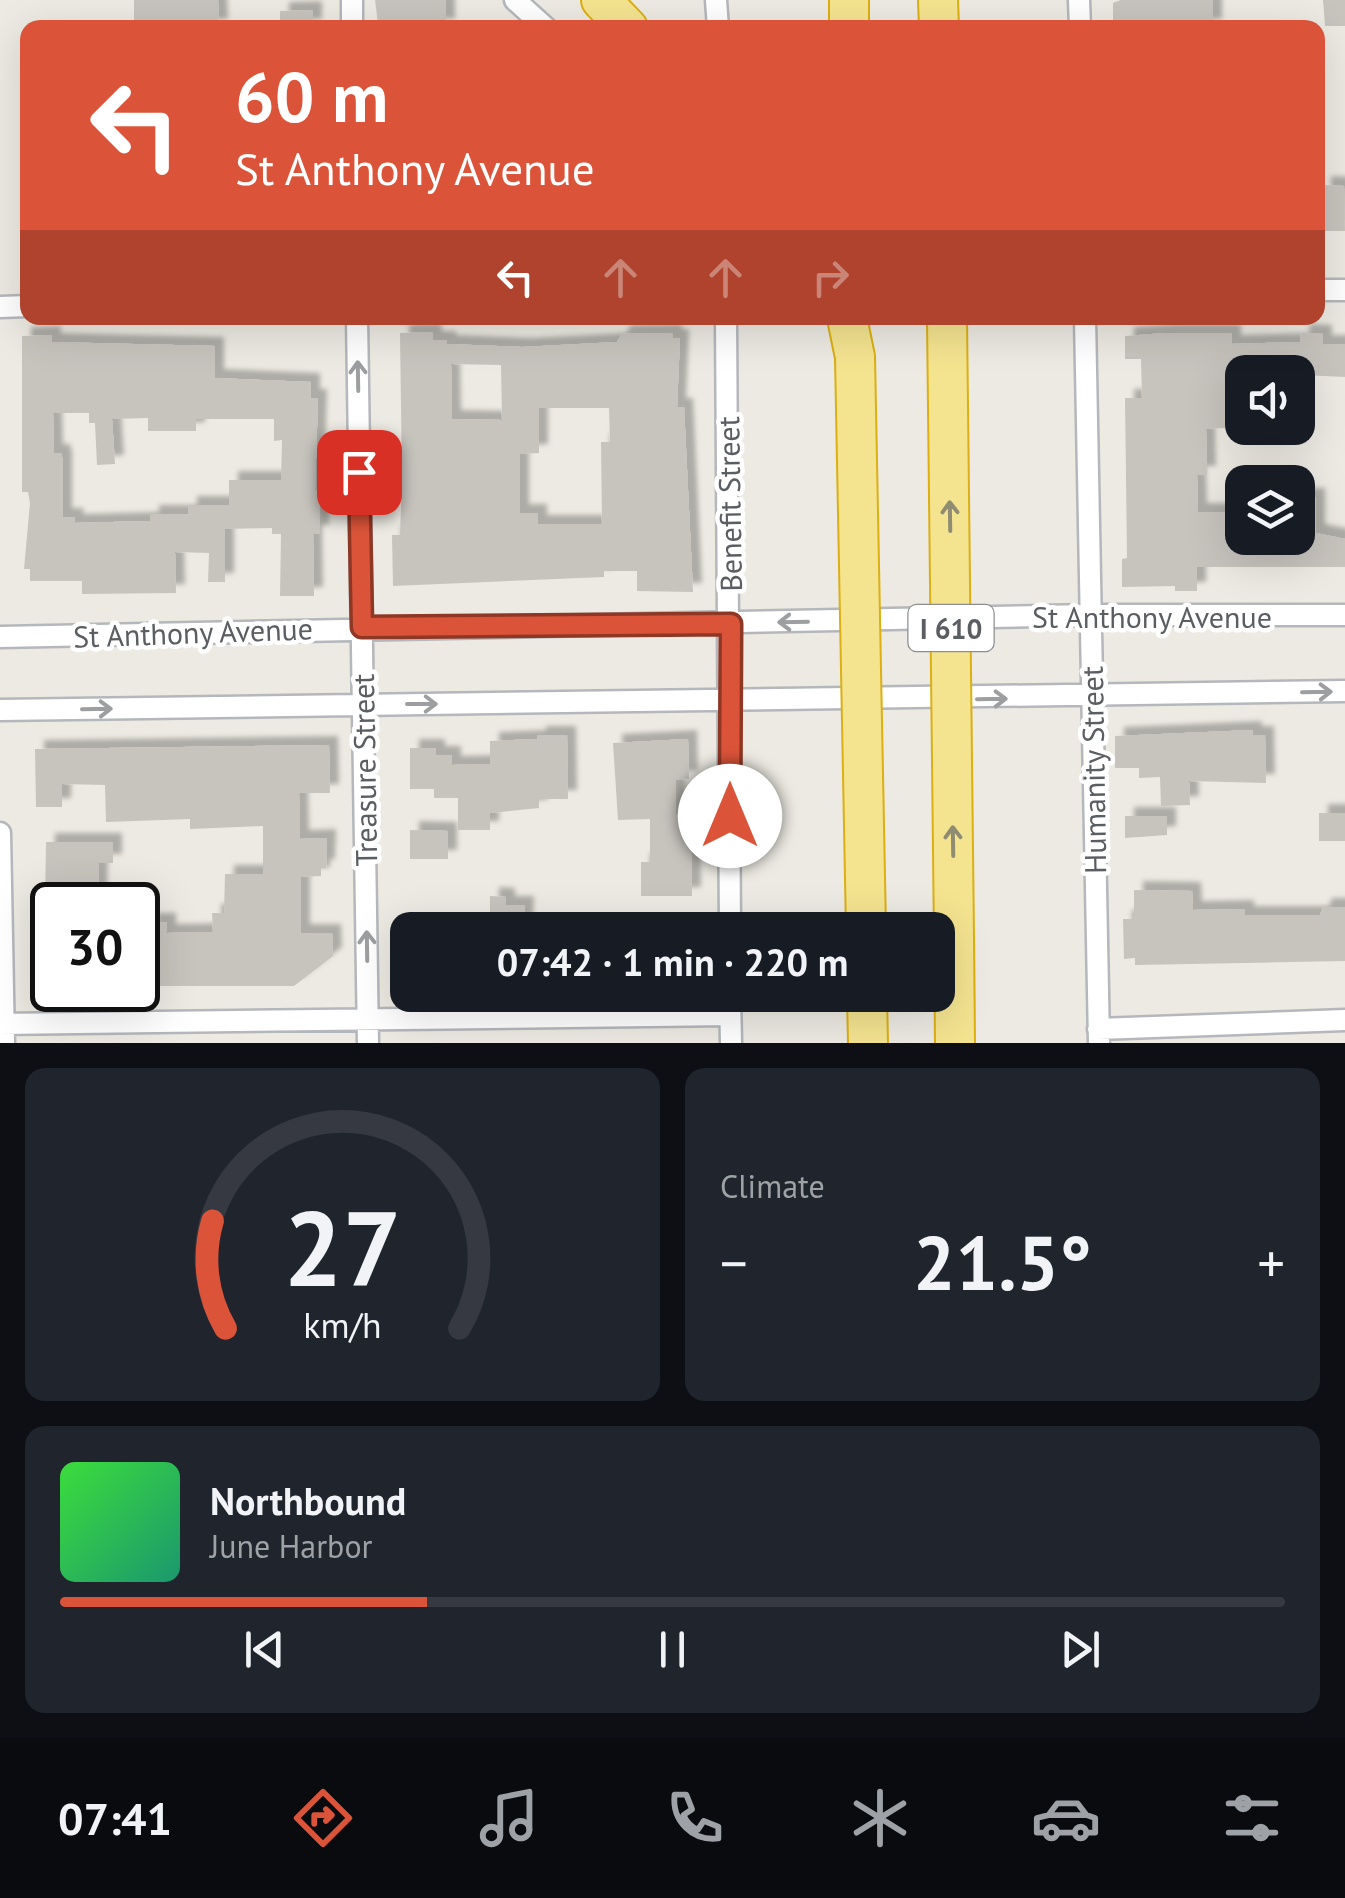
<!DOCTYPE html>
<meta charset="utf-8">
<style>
:root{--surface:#171b24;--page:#20242c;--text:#f1f3f6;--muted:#9ea1a6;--line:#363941;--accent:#db5439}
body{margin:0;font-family:"PT Sans",sans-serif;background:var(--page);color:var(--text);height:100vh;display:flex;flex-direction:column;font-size:38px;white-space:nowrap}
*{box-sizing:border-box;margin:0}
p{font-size:32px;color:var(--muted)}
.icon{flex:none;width:55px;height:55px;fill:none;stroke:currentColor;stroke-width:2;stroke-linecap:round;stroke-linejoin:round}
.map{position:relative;height:1043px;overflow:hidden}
.panel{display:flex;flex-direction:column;gap:25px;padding:25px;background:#0d0f14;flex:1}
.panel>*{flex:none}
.hud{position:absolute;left:20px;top:20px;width:1305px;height:305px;border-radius:20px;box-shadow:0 10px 40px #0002;background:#db5439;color:#fff;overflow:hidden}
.controls{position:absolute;left:1225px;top:355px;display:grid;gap:20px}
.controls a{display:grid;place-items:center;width:90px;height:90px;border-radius:20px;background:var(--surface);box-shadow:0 10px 40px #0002;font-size:50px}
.speed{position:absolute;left:30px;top:882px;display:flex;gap:20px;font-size:50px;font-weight:700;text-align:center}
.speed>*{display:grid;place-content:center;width:130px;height:130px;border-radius:50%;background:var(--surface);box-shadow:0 10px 40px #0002;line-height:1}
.speed .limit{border:5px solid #111;border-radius:15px;background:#fff;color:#111}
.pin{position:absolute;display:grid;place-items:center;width:85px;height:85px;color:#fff;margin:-42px;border-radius:20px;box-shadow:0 5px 15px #0006}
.me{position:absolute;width:110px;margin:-55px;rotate:0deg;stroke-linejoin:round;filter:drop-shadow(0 0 8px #0008)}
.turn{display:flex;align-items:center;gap:35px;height:210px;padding:0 50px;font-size:45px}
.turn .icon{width:130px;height:130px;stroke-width:2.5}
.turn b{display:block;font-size:70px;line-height:85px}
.lanes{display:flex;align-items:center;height:95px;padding:0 50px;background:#0003;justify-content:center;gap:50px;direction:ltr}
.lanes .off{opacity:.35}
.big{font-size:75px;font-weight:700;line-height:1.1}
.panel .widget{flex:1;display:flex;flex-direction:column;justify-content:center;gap:15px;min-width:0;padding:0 35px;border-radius:20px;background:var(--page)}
.panel .dial{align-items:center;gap:0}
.dial svg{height:260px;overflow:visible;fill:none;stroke:var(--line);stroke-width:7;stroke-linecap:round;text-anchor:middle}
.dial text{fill:var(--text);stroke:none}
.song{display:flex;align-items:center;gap:30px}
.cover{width:120px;height:120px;border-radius:15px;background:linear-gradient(135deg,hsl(120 70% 55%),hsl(160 70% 35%))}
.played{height:10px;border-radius:5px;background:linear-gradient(90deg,var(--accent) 30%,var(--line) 30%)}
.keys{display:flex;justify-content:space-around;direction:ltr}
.heat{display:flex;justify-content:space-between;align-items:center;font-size:55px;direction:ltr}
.panel .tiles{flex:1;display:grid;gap:25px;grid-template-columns:1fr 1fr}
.widget:last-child{grid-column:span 2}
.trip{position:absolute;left:390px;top:912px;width:565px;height:100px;border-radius:20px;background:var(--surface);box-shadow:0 10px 40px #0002;font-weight:700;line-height:100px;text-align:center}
.menu{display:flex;height:160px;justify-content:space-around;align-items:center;background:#090b0e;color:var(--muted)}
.menu .icon{width:70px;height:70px}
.menu .selected{color:var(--accent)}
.menu b{font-size:45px;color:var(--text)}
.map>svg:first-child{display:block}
.building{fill:#c7c4be;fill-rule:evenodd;filter:url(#shadow)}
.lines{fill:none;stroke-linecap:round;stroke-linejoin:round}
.street-casing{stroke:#b4b7bb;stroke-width:25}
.highway-casing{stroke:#dcaf12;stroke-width:42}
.street{stroke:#fff;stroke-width:20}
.highway{stroke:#f4e490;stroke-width:38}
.highway-bridge-casing{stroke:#dcaf12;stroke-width:42;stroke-linecap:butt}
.highway-bridge{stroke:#f4e490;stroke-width:38}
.oneway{stroke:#9c9ea0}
.oneway2{stroke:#908c71}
.route-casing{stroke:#8e3725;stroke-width:25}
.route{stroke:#db5439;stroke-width:18}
.labels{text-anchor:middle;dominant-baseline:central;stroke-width:9;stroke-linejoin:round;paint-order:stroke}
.shield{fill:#fff;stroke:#8c8e90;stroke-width:2.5}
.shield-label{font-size:28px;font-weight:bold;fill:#5a5d61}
.street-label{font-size:30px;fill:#5a5d61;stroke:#fff}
</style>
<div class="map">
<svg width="1345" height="1043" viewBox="0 0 1345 1043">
<defs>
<filter id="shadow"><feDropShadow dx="9" dy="-9" stdDeviation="2.5" flood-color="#0004"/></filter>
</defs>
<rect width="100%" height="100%" fill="#eceae2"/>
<!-- building -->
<path class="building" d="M134,0h84l1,28h-85z
M375,0h71v28l-68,-4z
M1121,0h92v28h-100v-25z
M1323,0h22v26h-20z
M313,10v18h-33v-17z
M1322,185l22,1 1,45h-24z
M432,332l1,8h14v4l75,3 95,-5 5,-8 51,-1v5h7l-3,69h7l9,185 -56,-1v-20h-33v6l-211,9 -1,-51h8l2,-55 -2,-147zM451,364l50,1 1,55 -50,-1zM539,408h70l1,34h-9l1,82h-64v-11h-18v-59l19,-1z
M1166,333h66v11l68,-2 1,-9 22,1v10h22v33l-103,-5v55l-36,2 1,46h-10l1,37h42v26h58v-41h18v36l29,6v28h-148v24h-22v-5l-53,1v-28l5,-1 -2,-160h17l-1,-39h-16v-23z
M52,335v7l163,4v32l96,4v16h7l-3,92h5v44h-7l1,62h-34l1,-62h-9v-6l-47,1v53h-17l1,-29 -34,-1 1,41 -94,1v-13h-52v-12h-6l6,-66 -2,-11h-6v-156zM53,413h36v10h6l2,42 18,-1 -3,-45 36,-1v13h48v-12h78v22l8,-1 -1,40h-52v25h-41v9h-38v7l-76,2 1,-6h-12v-56l-2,-8h-7z
M1253,730v5h12l1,48 -77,-2 1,24 -29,1 -1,-29 -21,1v-10h-24v-32z
M537,735h30l1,64h-29v9l-49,5v17h-32v-32h-24v-9h-24v-41h26v7h16v10l38,-1v-23l47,-2z
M688,739l1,40 -13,1v34h8v8h7l1,74h-51v-34h9v-43l-32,1 -5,-77z
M329,745l1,48h-31l1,46 27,-1 -1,30h-5v8l-20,1v56h31l1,23 -39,30h-156v-49l11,1 -1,-16h19v11l46,-1 -1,-19h12l1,-39h38v-48l-73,3v-10l-84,3 -1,-37 -43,-1v23h-26l-1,-58z
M1319,813h26v28h-26z
M1125,816h42v19l-42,3z
M410,830l38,1v28h-38z
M46,842h67v21h-14l-1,42h-53z
M1134,890l58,1 1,19 52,-1v6h75l3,-8h22v54l-210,4v-7l-11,1 -1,-40h11z
M490,896l16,1v8h19l-1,20h-34z"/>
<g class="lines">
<defs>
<path id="street" d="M352,0v28
M515,0l31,28
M716,0l2,28
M1079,0l1,28
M1318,290h27
M0,307l28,-1
M357,318l11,725
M726,318l4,612
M1085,318l14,725
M0,637l1090,-22h255
M0,710l1345,-19
M0,833l4,210
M730,995l1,48
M0,1024l730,-9
M1098,1029l247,-9"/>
<path id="highway" d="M601,0l27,28
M849,0v28
M938,0l1,28
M847,318l8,39
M954,938l1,105
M867,995l1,48"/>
</defs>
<!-- street casing -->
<use href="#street" class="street-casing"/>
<!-- highway casing -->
<use href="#highway" class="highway-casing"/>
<!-- street -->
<use href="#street" class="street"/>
<!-- highway -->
<use href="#highway" class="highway"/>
<defs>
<path id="highway-bridge" d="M947,318l7,620
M855,357l11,573"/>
</defs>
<!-- highway-bridge casing -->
<use href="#highway-bridge" class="highway-bridge-casing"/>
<!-- highway-bridge -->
<use href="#highway-bridge" class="highway-bridge"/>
</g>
<!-- one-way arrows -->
<defs><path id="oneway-shaft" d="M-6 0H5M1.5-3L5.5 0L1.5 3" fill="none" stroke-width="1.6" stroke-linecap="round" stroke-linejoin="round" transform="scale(2.5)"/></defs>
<g class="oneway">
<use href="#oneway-shaft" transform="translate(358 376) rotate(-91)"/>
<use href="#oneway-shaft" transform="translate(793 622) rotate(179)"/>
<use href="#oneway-shaft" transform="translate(1317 692) rotate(-1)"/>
<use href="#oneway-shaft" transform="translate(992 699) rotate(-1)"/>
<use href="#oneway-shaft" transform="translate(422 704)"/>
<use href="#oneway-shaft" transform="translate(97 709) rotate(-1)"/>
<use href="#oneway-shaft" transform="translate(367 946) rotate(-91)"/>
</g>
<g class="oneway2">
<use href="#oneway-shaft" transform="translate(950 516) rotate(-91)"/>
<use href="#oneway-shaft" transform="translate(953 841) rotate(-91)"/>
</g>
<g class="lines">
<defs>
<path id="route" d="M359,472l3,155 369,-3 -1,192"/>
</defs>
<!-- route casing -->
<use href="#route" class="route-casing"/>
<!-- route -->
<use href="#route" class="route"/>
</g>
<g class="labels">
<!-- shield labels -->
<rect class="shield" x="908.5" y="605" width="85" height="46" rx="8"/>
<g class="shield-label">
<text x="951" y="628">I 610</text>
</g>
<!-- street labels -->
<g class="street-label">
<text transform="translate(729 504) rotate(-91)">Benefit Street</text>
<text x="1152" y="616">St Anthony Avenue</text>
<text transform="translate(193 632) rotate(-2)">St Anthony Avenue</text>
<text transform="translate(364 770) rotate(-91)">Treasure Street</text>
<text transform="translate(1093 770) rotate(-91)">Humanity Street</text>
</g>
</g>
</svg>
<div class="controls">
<a><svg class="icon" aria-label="sound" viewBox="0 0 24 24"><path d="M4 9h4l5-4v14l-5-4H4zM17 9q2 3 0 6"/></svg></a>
<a><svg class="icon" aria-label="layers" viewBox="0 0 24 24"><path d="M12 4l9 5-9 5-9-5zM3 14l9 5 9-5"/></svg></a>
</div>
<div class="speed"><div class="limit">30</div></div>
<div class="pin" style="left:359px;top:472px;background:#d93025"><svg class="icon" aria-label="arrive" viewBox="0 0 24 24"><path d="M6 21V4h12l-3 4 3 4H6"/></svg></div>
<svg class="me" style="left:730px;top:816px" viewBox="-20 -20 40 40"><circle r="19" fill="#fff"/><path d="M0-13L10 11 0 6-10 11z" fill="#db5439"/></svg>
<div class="trip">07:42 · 1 min · 220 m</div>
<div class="hud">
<div class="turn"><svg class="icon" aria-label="left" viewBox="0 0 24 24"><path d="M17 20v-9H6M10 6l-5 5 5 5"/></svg><div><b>60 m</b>St Anthony Avenue</div></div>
<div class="lanes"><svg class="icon" aria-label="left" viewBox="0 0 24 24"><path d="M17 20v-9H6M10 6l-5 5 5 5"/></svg><svg class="icon off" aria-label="ahead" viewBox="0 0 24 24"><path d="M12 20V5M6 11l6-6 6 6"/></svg><svg class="icon off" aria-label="ahead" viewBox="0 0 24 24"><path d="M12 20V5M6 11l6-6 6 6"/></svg><svg class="icon off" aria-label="right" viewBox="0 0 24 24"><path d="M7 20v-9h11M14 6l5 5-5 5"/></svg></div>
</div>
</div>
<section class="panel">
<div class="tiles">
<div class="widget dial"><svg viewBox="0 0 100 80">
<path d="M14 69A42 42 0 1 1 86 69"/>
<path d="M14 69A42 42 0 0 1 10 36" stroke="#db5439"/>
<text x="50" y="56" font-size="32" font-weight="700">27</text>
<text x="50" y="72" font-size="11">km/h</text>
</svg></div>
<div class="widget"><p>Climate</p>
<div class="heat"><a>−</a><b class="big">21.5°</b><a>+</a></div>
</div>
<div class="widget">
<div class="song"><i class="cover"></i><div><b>Northbound</b><p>June Harbor</p></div></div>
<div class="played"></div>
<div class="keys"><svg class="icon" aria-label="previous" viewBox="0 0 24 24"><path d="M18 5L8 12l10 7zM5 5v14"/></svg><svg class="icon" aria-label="pause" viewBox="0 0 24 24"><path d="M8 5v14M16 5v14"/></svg><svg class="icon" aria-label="next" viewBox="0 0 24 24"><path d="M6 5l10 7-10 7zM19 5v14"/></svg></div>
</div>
</div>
</section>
<nav class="menu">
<b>07:41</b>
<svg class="icon selected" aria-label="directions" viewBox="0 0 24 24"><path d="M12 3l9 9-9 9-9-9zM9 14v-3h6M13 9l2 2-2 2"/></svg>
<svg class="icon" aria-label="music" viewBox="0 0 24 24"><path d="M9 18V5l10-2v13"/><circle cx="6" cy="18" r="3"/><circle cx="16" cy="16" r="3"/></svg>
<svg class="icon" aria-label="phone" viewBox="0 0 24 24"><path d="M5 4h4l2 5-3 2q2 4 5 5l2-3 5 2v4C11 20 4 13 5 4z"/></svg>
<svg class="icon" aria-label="climate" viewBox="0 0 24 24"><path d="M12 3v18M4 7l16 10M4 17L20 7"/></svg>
<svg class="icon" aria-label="car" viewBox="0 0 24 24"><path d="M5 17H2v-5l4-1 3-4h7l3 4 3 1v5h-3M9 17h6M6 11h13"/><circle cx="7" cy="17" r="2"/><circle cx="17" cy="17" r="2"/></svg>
<svg class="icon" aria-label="filters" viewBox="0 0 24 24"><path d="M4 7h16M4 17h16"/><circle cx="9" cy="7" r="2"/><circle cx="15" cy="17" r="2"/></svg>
</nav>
